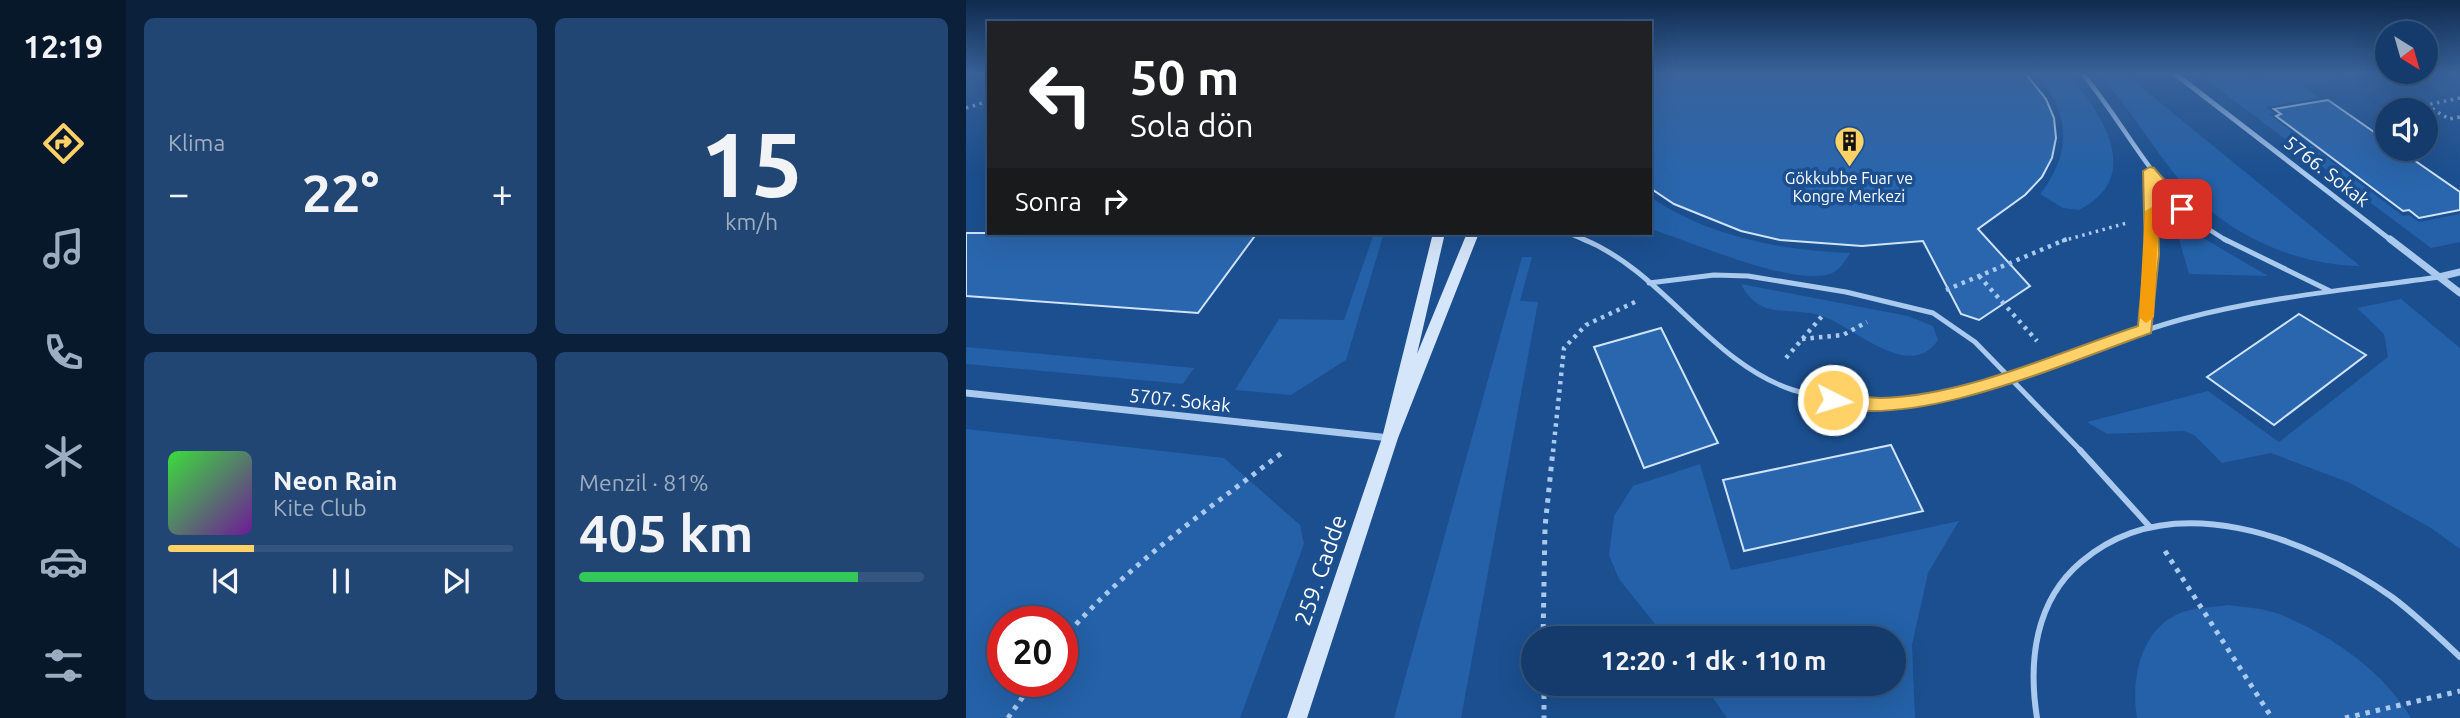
<!DOCTYPE html>
<html lang="tr">
<meta charset="utf-8">
<style>
:root{--surface:#143b6b;--page:#214673;--text:#f1f3f6;--muted:#9dadc1;--line:#33557e;--accent:#ffd166}
body{margin:0;font-family:Ubuntu,sans-serif;background:var(--page);color:var(--text);height:100vh;display:flex;flex-direction:column;font-size:26px;white-space:nowrap}
*{box-sizing:border-box;margin:0}
p{font-size:23px;color:var(--muted)}
.icon{flex:none;width:38px;height:38px;fill:none;stroke:currentColor;stroke-width:2;stroke-linecap:round;stroke-linejoin:round}
.map{position:relative;flex:1;overflow:hidden}
.details{display:flex;flex-direction:column;gap:18px;padding:18px;background:#0b203b;width:840px}
.details>*{flex:none}
.banner{position:absolute;left:21px;top:21px;width:665px;height:214px;border-radius:0px;box-shadow:0 7px 28px #0002,0 0 0 2px var(--line);background:#202124;color:#fff;overflow:hidden}
.needle{width:46px;rotate:143deg}
.tools{position:absolute;left:1409px;top:21px;display:grid;gap:14px}
.tools a{display:grid;place-items:center;width:63px;height:63px;border-radius:50%;background:var(--surface);box-shadow:0 7px 28px #0002,0 0 0 2px var(--line);font-size:35px}
.speed{position:absolute;left:21px;top:606px;display:flex;gap:14px;font-size:35px;font-weight:700;text-align:center}
.speed>*{display:grid;place-content:center;width:91px;height:91px;border-radius:50%;background:var(--surface);box-shadow:0 7px 28px #0002,0 0 0 2px var(--line);line-height:1}
.speed .limit{border:10px solid #d22;background:#fff;color:#111}
.pin{position:absolute;display:grid;place-items:center;width:60px;height:60px;color:#fff;margin:-30px;border-radius:14px;box-shadow:0 4px 10px #0006}
.me{position:absolute;width:77px;margin:-38px;rotate:95deg;stroke-linejoin:round;filter:drop-shadow(0 0 5px #0008)}
.turn{display:flex;align-items:center;gap:24px;height:147px;padding:0 28px;font-size:32px}
.turn .icon{width:91px;height:91px;stroke-width:2.5}
.turn b{display:block;font-size:49px;line-height:60px}
.then{display:flex;align-items:center;height:66px;padding:0 28px;background:#0003;gap:14px;font-size:26px}
.big{font-size:52px;font-weight:700;line-height:1.1}
.details .card{flex:1;display:flex;flex-direction:column;justify-content:center;gap:10px;min-width:0;padding:0 24px;border-radius:10px;background:var(--page)}
.details .dial{align-items:center;gap:0}
.dial b{font-size:91px;line-height:1}
.song{display:flex;align-items:center;gap:21px}
.cover{width:84px;height:84px;border-radius:10px;background:linear-gradient(135deg,hsl(120 70% 55%),hsl(280 70% 35%))}
.played{height:7px;border-radius:4px;background:linear-gradient(90deg,var(--accent) 25%,var(--line) 25%)}
.keys{display:flex;justify-content:space-around;direction:ltr}
.heat{display:flex;justify-content:space-between;align-items:center;font-size:38px;direction:ltr}
.charge{height:10px;border-radius:5px;background:linear-gradient(90deg,#34c759 81%,var(--line) 0)}
.details .tiles{flex:1;display:grid;gap:18px;grid-template-columns:repeat(2,1fr)}
.trip{position:absolute;left:555px;top:626px;width:385px;height:70px;border-radius:35px;background:var(--surface);box-shadow:0 7px 28px #0002,0 0 0 2px var(--line);font-weight:700;line-height:70px;text-align:center}
main{display:flex;flex:1;min-height:0}
.menu{display:flex;flex-direction:column;width:126px;justify-content:space-around;align-items:center;background:#08182b;color:var(--muted)}
.menu .icon{width:49px;height:49px}
.menu .selected{color:var(--accent)}
.menu b{font-size:32px;color:var(--text)}
.map>svg:first-child{display:block}
.green{fill:#2461a8;fill-rule:evenodd}
.building{fill:#2a66ad;stroke:#cfe3fa;stroke-width:2}
.lines{fill:none;stroke-linecap:round;stroke-linejoin:round}
.path-far2{stroke:#a9c9ee;stroke-width:3.5;stroke-dasharray:2.5 4.5;stroke-linecap:butt}
.path-far1{stroke:#a9c9ee;stroke-width:4.5;stroke-dasharray:3.5 5;stroke-linecap:butt}
.path{stroke:#a9c9ee;stroke-width:5;stroke-dasharray:4.5 6;stroke-linecap:butt}
.lane-far2{stroke:#a9c9ee;stroke-width:4.5}
.lane-far1{stroke:#a9c9ee;stroke-width:5}
.lane{stroke:#a9c9ee;stroke-width:6}
.street-far1{stroke:#a9c9ee;stroke-width:5}
.street{stroke:#a9c9ee;stroke-width:7}
.secondary{fill:#d6e6fa;fill-rule:evenodd}
.route{fill:#ffd166;stroke:#a68842;stroke-width:2}
.slow{fill:#f59e0b}
.labels{text-anchor:middle;dominant-baseline:central;stroke-width:7;stroke-linejoin:round;paint-order:stroke}
.far-poi-label{font-size:16px;fill:#fff;stroke:#1b4f8f}
.street-label{font-size:19px;fill:#fff;stroke:#1b4f8f}
.near-street-label{font-size:23px;fill:#fff;stroke:#1b4f8f}
</style>
<main>
<nav class="menu">
<b>12:19</b>
<svg class="icon selected" aria-label="directions" viewBox="0 0 24 24"><path d="M12 3l9 9-9 9-9-9zM9 14v-3h6M13 9l2 2-2 2"/></svg>
<svg class="icon" aria-label="music" viewBox="0 0 24 24"><path d="M9 18V5l10-2v13"/><circle cx="6" cy="18" r="3"/><circle cx="16" cy="16" r="3"/></svg>
<svg class="icon" aria-label="phone" viewBox="0 0 24 24"><path d="M5 4h4l2 5-3 2q2 4 5 5l2-3 5 2v4C11 20 4 13 5 4z"/></svg>
<svg class="icon" aria-label="climate" viewBox="0 0 24 24"><path d="M12 3v18M4 7l16 10M4 17L20 7"/></svg>
<svg class="icon" aria-label="car" viewBox="0 0 24 24"><path d="M5 17H2v-5l4-1 3-4h7l3 4 3 1v5h-3M9 17h6M6 11h13"/><circle cx="7" cy="17" r="2"/><circle cx="17" cy="17" r="2"/></svg>
<svg class="icon" aria-label="filters" viewBox="0 0 24 24"><path d="M4 7h16M4 17h16"/><circle cx="9" cy="7" r="2"/><circle cx="15" cy="17" r="2"/></svg>
</nav>
<section class="details">
<div class="tiles">
<div class="card"><p>Klima</p>
<div class="heat"><a>−</a><b class="big">22°</b><a>+</a></div>
</div>
<div class="card dial"><b>15</b><p>km/h</p></div>
<div class="card">
<div class="song"><i class="cover"></i><div><b>Neon Rain</b><p>Kite Club</p></div></div>
<div class="played"></div>
<div class="keys"><svg class="icon" aria-label="previous" viewBox="0 0 24 24"><path d="M18 5L8 12l10 7zM5 5v14"/></svg><svg class="icon" aria-label="pause" viewBox="0 0 24 24"><path d="M8 5v14M16 5v14"/></svg><svg class="icon" aria-label="next" viewBox="0 0 24 24"><path d="M6 5l10 7-10 7zM19 5v14"/></svg></div>
</div>
<div class="card"><p>Menzil · 81%</p><b class="big">405 km</b><div class="charge"></div></div>
</div>
</section>
<div class="map">
<svg width="1494" height="718" viewBox="0 0 1494 718">
<rect width="100%" height="100%" fill="#1b4f8f"/>
<!-- green -->
<path class="green" d="M1067,73h35c32,39 78,103 11,137l-16,-2 -23,-14c32,-40 32,-84 -7,-121z
M1132,73h26l236,193c-66,-1 -134,-32 -178,-83 -30,-35 -52,-76 -84,-110z
M1261,73l29,5 38,-5h78l-70,12 17,13 -53,9 8,6 -5,1 134,102 6,-1 10,7 41,-8v28l-29,6 -230,-172z
M684,197c60,40 130,53 200,56 -4,7 -10,17 -18,20 -37,16 -143,-33 -182,-44z
M1208,221l94,55 -79,-2z
M408,233h10l-38,127 -55,35 -56,-5 44,-71 65,1z
M556,257h10l-12,44 18,1 -77,416h-67z
M775,284l167,32 25,10 5,14c-28,43 -85,-14 -116,-24 -31,-10 -63,5 -81,-32z
M1435,299l59,49v201l-29,-21 -81,-45 -79,-30 -49,10 -28,-28 -10,-4 -77,3 -20,-12 121,-31 71,51 109,-85 -4,-23 -27,-26z
M0,347l228,21 -11,16 -217,-20z
M0,429l258,29 76,67 4,19 -64,174h-274zM37,621h59v60h-59z
M734,464l31,106 228,-49 -31,52 -16,72 3,73h-188l-24,-34h191v-45h-227l-48,-60 -10,-24 5,-39 19,-30z
M1262,605c16,2 33,3 48,8 51,19 107,57 135,105h-274c-7,-41 5,-97 53,-108 12,-3 26,-3 38,-5z"/>
<!-- building -->
<path class="building" d="M684,73h375l21,26 8,19 2,20 -4,20 -10,19 -17,18 -47,34 52,57 -51,34 -18,-6 -38,-73 -61,5 -82,-6 -39,-9 -67,-27 -24,-16z
M1362,100l59,41v8h11l62,43v18l-41,8 -10,-8 -6,1 -127,-95 5,-2 -7,-5z
M0,233h291l-59,80 -232,-17z
M1333,314l67,41 -92,70 -67,-48z
M695,328l57,115 -74,25 -50,-121z
M925,445l32,66 -179,40 -21,-71z"/>
<g class="lines">
<!-- path-far2 -->
<path class="path-far2" d="M1494,98l-34,7 23,14 11,-2
M0,108l23,-7
M1096,241l65,-18"/>
<!-- path-far1 -->
<path class="path-far1" d="M1013,276l58,65
M980,290l121,-51
M836,339l41,-4 24,-13
M820,358l37,-43
M587,452l11,-104 22,-23 49,-23"/>
<!-- path -->
<path class="path" d="M1199,551l107,167
M577,639l2,-112 8,-77
M96,640c64,-74 144,-129 221,-188
M578,684v34
M42,718l26,-37
M1379,718l115,-27"/>
<!-- lane-far2 -->
<path class="lane-far2" d="M1116,73c49,58 76,128 145,168
M1184,171l2,70
M602,233l19,8"/>
<!-- lane-far1 -->
<path class="lane-far1" d="M617,239c81,33 127,124 210,151 132,42 264,-37 390,-71 83,-22 171,-30 256,-42
M1258,239l106,52
M683,283l65,-8 34,1 98,16 87,21 42,29 107,110
M1179,329l7,-90"/>
<!-- lane -->
<path class="lane" d="M1114,450l70,77
M1071,718c-9,-57 -2,-117 44,-156 90,-77 226,-25 311,35 24,18 46,39 68,60"/>
<!-- street-far1 -->
<path class="street-far1" d="M1208,73l218,168"/>
<!-- street -->
<path class="street" d="M1424,239l70,54
M1473,277l21,-5
M0,393l424,45"/>
<!-- secondary -->
<path class="secondary" d="M467,233h12l-28,121 50,-121h12l-81,205 -91,280h-20l95,-280z"/>
</g>
<!-- sky -->
<linearGradient id="sky" x2="0" y2="1"><stop stop-color="#0f2b4f"/><stop offset="0.42" stop-color="#39639b"/><stop offset="1" stop-color="#39639b" stop-opacity="0"/></linearGradient>
<rect width="1494" height="174" fill="url(#sky)"/>
<!-- route -->
<path class="route" d="M1184,167l4,1 35,41 -11,3 -21,-25 2,67 -8,79c-84,29 -238,99 -324,72l-2,-5 8,-6c16,1 33,4 48,4 84,-2 178,-46 257,-72l7,-72 -2,-83z"/>
<!-- slow -->
<path class="slow" d="M1186,207l7,4 -5,106 -8,6 -7,-6 6,-106z"/>
<!-- icons -->
<defs>
<symbol id="building-pin" viewBox="-11 -11 22 30"><path d="M0 17L-7.5 6A9.5 9.5 0 1 1 7.5 6Z" fill="#ffd166" stroke="#1b4f8f"/><path d="M-4-6H4V6H1V3H-1V6H-4ZM-2.5-4.3h1.7v1.8h-1.7ZM.8-4.3h1.7v1.8H.8ZM-2.5-1h1.7V.8h-1.7ZM.8-1h1.7V.8H.8Z" fill="#111"/></symbol>
</defs>
<g fill-rule="evenodd">
<use href="#building-pin" x="866" y="124" width="35" height="47"/>
</g>
<g class="labels">
<!-- far-poi labels -->
<g class="far-poi-label">
<text x="883" y="178">Gökkubbe Fuar ve<tspan x="883" dy="18">Kongre Merkezi</tspan></text>
</g>
<!-- street labels -->
<g class="street-label">
<text transform="translate(1361 171) rotate(38)">5766. Sokak</text>
<text transform="translate(214 400) rotate(6)">5707. Sokak</text>
</g>
<!-- near-street labels -->
<g class="near-street-label">
<text transform="translate(354 570) rotate(-71)">259. Cadde</text>
</g>
</g>
</svg>
<div class="tools">
<a><svg class="needle" viewBox="-14 -14 28 28"><path d="M0-13l5 13h-10z" fill="#e53935"/><path d="M0 13l5-13h-10z" fill="#9dadc1"/></svg></a>
<a><svg class="icon" aria-label="sound" viewBox="0 0 24 24"><path d="M4 9h4l5-4v14l-5-4H4zM17 9q2 3 0 6"/></svg></a>
</div>
<div class="speed"><div class="limit">20</div></div>
<div class="pin" style="left:1216px;top:209px;background:#d93025"><svg class="icon" aria-label="arrive" viewBox="0 0 24 24"><path d="M6 21V4h12l-3 4 3 4H6"/></svg></div>
<svg class="me" style="left:867px;top:400px" viewBox="-20 -20 40 40"><circle r="17" fill="#ffd166" stroke="#fff" stroke-width="3"/><path d="M0-11L8 9 0 5-8 9z" fill="#fff"/></svg>
<div class="trip">12:20 · 1 dk · 110 m</div>
<div class="banner">
<div class="turn"><svg class="icon" aria-label="left" viewBox="0 0 24 24"><path d="M17 20v-9H6M10 6l-5 5 5 5"/></svg><div><b>50 m</b>Sola dön</div></div>
<div class="then">Sonra<svg class="icon" aria-label="right" viewBox="0 0 24 24"><path d="M7 20v-9h11M14 6l5 5-5 5"/></svg></div>
</div>
</div>
</main>
